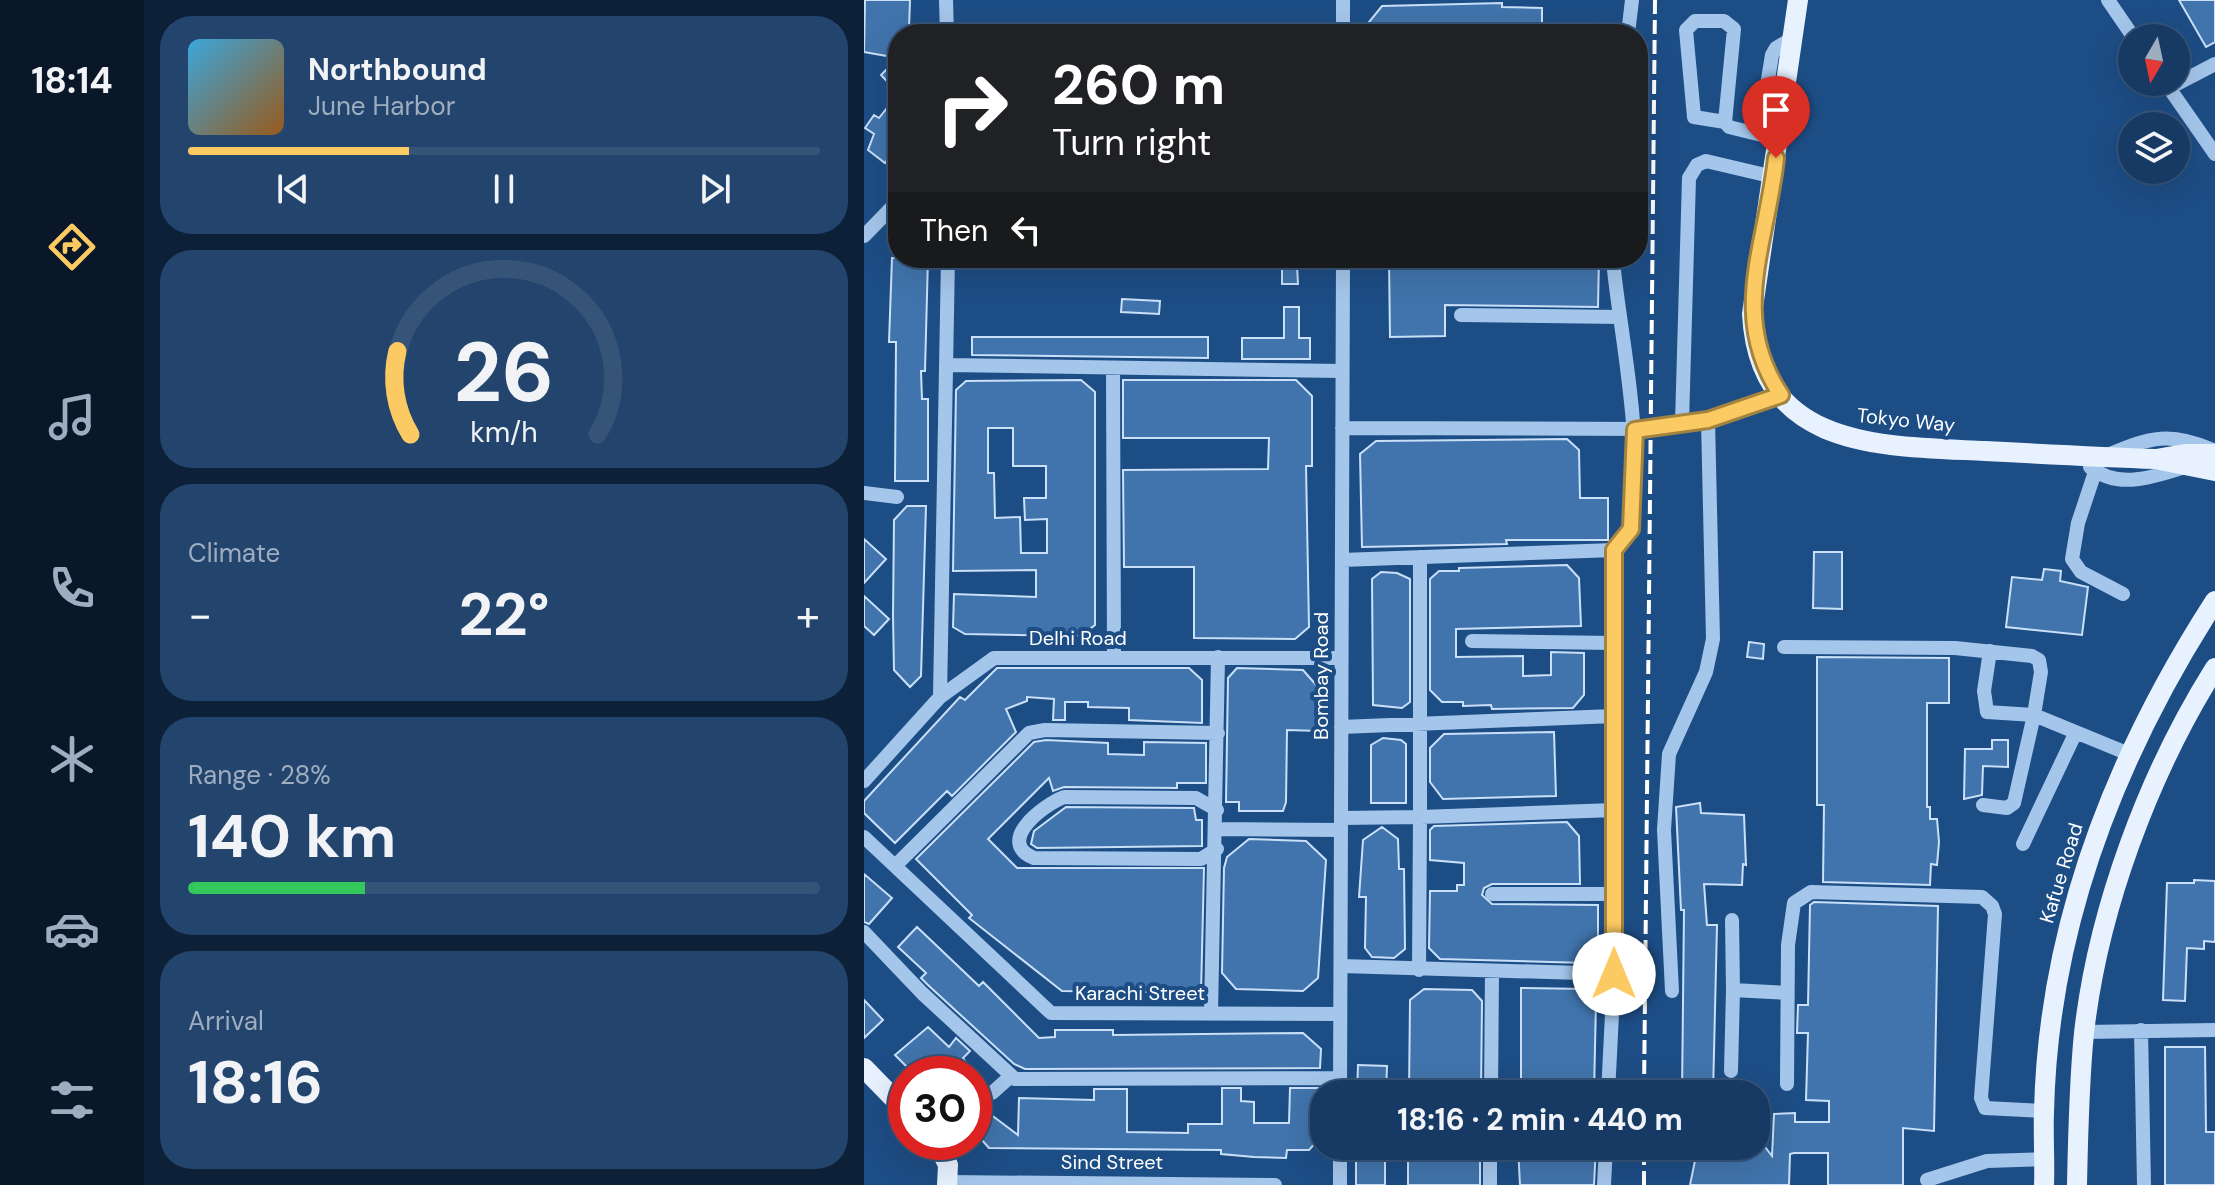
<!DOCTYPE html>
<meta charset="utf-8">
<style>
:root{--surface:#163a64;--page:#23456d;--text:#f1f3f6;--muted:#9eadbf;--line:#355478;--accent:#fbca62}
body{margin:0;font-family:"DM Sans",sans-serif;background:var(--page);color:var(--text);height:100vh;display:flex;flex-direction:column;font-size:30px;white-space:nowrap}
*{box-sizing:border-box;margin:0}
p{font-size:26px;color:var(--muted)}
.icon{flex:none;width:44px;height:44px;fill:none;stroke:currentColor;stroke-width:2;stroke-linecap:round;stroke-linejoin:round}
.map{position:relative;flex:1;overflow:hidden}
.drawer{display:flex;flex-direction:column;gap:16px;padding:16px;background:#0c2037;width:720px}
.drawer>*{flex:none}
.top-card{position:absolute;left:24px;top:24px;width:760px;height:244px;border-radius:32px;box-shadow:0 8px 32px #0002,0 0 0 2px var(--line);background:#202124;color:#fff;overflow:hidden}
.needle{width:52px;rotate:189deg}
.tools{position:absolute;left:1254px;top:24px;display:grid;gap:16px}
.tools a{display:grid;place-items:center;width:72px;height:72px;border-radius:50%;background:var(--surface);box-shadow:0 8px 32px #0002,0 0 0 2px var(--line);font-size:40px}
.speed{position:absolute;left:24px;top:1056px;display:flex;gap:16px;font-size:40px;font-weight:700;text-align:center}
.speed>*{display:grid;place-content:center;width:104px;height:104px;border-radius:50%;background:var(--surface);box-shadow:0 8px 32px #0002,0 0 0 2px var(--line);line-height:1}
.speed .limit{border:12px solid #d22;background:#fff;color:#111}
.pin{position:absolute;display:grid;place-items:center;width:68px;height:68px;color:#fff;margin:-82px -34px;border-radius:50% 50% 50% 0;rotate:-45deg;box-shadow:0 0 8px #0007}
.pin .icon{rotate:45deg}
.me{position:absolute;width:88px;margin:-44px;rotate:0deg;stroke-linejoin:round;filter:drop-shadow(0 0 6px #0008)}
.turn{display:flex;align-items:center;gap:28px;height:168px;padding:0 32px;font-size:36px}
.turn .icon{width:104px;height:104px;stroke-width:2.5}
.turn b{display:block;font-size:56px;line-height:68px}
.then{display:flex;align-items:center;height:76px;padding:0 32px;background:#0003;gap:16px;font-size:30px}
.big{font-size:60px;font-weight:700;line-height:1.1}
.drawer .card{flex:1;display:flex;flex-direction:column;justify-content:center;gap:12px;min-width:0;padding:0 28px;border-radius:32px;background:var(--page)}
.drawer .dial{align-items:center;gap:0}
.dial svg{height:208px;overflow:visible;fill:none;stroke:var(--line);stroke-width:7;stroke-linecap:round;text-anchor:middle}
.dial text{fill:var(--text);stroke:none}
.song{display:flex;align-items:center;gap:24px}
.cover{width:96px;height:96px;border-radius:12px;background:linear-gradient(135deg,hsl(200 70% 55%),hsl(30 70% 35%))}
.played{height:8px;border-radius:4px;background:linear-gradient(90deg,var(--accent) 35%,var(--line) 35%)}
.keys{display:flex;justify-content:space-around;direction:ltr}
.heat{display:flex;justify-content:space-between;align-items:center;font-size:44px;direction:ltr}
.charge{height:12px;border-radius:6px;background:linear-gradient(90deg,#34c759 28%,var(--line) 0)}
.trip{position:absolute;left:446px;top:1080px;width:460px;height:80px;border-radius:32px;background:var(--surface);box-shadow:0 8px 32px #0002,0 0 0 2px var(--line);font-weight:700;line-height:80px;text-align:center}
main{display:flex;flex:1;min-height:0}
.tabs{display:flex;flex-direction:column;width:144px;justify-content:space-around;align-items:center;background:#091728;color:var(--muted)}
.tabs .icon{width:56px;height:56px}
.tabs .on{color:var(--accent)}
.tabs b{font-size:36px;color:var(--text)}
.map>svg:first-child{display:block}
.building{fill:#4174ac;stroke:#c9e0f8;stroke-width:2;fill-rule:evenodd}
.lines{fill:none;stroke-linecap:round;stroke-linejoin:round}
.minor{stroke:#a4c6eb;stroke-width:14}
.major{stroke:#e8f1fe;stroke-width:20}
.rail{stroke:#fff;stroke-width:4;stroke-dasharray:14 6;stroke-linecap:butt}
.route-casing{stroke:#a38340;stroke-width:20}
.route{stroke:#fbca62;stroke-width:14}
.labels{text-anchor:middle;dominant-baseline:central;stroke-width:8;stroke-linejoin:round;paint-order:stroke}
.street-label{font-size:20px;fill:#fff;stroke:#1d4d85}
</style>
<main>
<nav class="tabs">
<b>18:14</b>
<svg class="icon on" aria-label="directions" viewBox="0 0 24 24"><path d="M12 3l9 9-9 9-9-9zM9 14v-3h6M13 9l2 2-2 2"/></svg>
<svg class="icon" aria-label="music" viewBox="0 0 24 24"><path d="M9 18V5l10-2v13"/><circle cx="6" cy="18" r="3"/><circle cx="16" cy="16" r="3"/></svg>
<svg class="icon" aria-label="phone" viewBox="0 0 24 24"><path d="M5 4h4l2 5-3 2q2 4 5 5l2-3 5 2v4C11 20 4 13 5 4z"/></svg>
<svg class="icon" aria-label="climate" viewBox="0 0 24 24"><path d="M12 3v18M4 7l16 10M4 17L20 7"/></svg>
<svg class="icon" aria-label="car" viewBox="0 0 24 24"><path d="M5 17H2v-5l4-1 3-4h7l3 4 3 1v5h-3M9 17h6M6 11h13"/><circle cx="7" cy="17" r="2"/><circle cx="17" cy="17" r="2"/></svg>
<svg class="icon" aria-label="filters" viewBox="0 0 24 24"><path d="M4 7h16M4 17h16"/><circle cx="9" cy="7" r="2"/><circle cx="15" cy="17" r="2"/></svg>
</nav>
<section class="drawer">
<div class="card">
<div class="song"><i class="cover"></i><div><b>Northbound</b><p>June Harbor</p></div></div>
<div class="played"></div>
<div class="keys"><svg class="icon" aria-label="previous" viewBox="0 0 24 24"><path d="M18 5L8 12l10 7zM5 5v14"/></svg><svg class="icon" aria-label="pause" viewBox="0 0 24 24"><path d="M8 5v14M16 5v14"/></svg><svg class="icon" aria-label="next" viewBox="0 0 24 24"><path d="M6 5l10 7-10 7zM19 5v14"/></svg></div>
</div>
<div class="card dial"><svg viewBox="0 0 100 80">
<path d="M14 69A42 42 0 1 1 86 69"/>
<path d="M14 69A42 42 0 0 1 9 37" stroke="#fbca62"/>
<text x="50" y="56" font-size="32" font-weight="700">26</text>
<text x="50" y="72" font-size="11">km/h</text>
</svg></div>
<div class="card"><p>Climate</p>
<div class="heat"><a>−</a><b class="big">22°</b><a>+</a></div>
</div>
<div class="card"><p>Range · 28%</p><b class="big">140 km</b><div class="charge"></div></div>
<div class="card"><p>Arrival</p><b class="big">18:16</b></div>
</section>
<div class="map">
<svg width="1351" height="1185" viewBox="0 0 1351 1185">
<rect width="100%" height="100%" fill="#1d4d85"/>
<!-- building -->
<path class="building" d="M1,0h45l-1,29h-8l-3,5v24l-34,-6z
M1315,0h36v42l-9,5z
M638,3v4l40,1v26h-172l-1,-12 13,-16z
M34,58v35l-17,-18z
M34,94v52l-13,17 -17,-13 6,-16 -9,-6 9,-13 5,3z
M28,258h36l-3,113h-4l1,28h6v82h-33l1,-139h-7z
M639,258h96l-1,49 -153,-2v31l-55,1 -1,-78 114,3z
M418,265h15l1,19h-16z
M258,299l38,2 -1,13 -38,-2z
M420,307h15v31h11v21h-68v-21h42z
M108,337h236v21l-236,-3z
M217,380l14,12v233l-14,11 -116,-2 -12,-7 1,-33 82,3v-27l-83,1 3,-181 10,-9zM124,428h25v38h33v32h-22l1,22 22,-1v34h-26l-1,-36 -25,1 -1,-45h-6z
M259,380h173l16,16v70h-6l3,161 -14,12 -101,-1v-71h-70l-1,-97 145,-1 1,-31h-146z
M703,439l12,11 1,48h28v42h-102l1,4 -145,3 -2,-93 16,-13z
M43,506h19l-5,170 -11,11 -16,-17 -1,-55 1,-95z
M0,539l22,20 -22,24z
M950,552h28v57l-29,-1z
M703,565l12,13 2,48 -125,3v28l67,-1v20l28,-1v-23l33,1v42l-11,13 -81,1 -1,-4 -28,1v-4h-21l-12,-12v-111l9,-8h20v-3z
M1180,569l17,2 -1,10 28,6 -6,48 -76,-8 6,-50 30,3z
M517,572l16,1 13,6v123l-8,6 -29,-3 -1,-126z
M0,596l25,23 -15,16 -10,-9z
M885,642l15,2 -1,15 -16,-2z
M953,657l132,1v45h-22v104h3v12h7l2,23 -2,23 -6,-1 -1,21 -107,-3 1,-77h-7z
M133,668h192l13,12v43l-73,-3v-12l-41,-1v-5h-23v18h-12l1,-21 -27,-2v4l-21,8 10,23 -64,64 -5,-5 -52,52 -31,-30v-12l96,-104 5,3z
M373,668l66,2 14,16 3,45 -33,-1 -1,72 -3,9h-44v-9h-13l2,-124z
M690,732l2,64 -113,3 -13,-17v-34l14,-14z
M519,738l18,2 5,4v59h-35v-58z
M182,740l62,3v11l36,1v-13l62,1v40h-29v5l-113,-1 -11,4 -4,-13 -61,61 29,29h187l-3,125 -139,-2 -93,-73 3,-3 -56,-56 118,-117z
M1128,740h16v27l-25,-1 -1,29 -18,4 1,-50h27z
M836,803l1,10 43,2 2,50 -3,-1 -1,21 -38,-1 3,41h10l-4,169h-31l2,-184h-3l-5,-103z
M202,807l128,1 2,12h6v26l-165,2 -6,-4 3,-13z
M703,822l12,14 1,48h-88l-8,4 -2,7 10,9 106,1v41l-11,17 -147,-4 -11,-11 1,-57h27v-6h7v-22l-34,-3v-30l4,-4z
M518,827l16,12 1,30h5l1,80 -11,9 -22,-1 -7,-9 1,-51h-7l4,-57z
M385,839l57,2 20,19 -8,118 -15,13 -67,-2 -14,-16 2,-105 3,-11z
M0,874l28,24 -23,26 -5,-2z
M1330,880l21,1v61l-11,-1v8l-17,-1 -2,53 -22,-1 4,-117h27z
M950,902l124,4 -4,225 -31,-3v57h-75v-32h-34l-4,1 -1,31h-99l8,-39h58v-11l16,21 2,-42 21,-1v9h34v-21l-23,-1 2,-67h-11l1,-28h10l2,-100z
M53,927l62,59 4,-4 56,56 16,-1v-7h58v5l190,-2 18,16 -1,19 -295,1 -11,-5 -85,-78 -8,-8 5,-5 -28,-26z
M657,988l66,1 9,12 -2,93h-73z
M560,989l48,1 10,11 -1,93h-72l1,-94z
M0,1000l19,20 -19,18z
M64,1027l21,20 7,-9 14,13 -7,7 11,16h-60l-19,-19z
M1301,1047h40l1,85h9v53h-50z
M494,1065l29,1 -1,28h-29z
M358,1088h19v13l13,1v21h35l1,-35h30l-1,51 -10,11h-22l-1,8 -32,-1 -33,-3v-4l-232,-2 -15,-17v-29l44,33 1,-37 75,2v-11h33v43l61,1v-9h34z
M492,1146l29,2v37h-29z
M544,1146h72v39h-72z
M654,1146h78l-2,39h-74z"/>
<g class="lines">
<!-- minor -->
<path class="minor" d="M82,0l1,34
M1244,0l26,38
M479,34v-34
M764,34l4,-34
M1301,82l50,72
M1305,88l46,-24
M861,122l9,-93 -10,-8h-29l-9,9 8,87 31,5 4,5 49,12
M900,136v-32l8,-49 4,-7 17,-10
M0,236l34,-35
M749,258c3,60 48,254 1,292
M597,315l159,2
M82,365l396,6
M249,368l1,290
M818,423l7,-245 8,-13 9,-4 68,16
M478,428l307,1 59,-9 73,-25
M1244,455c42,-18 63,-24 107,-4
M1226,467c28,23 64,10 95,0
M1231,472l-17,51 -6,36 9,13 42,22
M0,493l33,4
M556,557v260l194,-7
M478,560l272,-10v424l-6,120
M608,641l142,2
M920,647l171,1 77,8 7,4 2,12 -7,43 95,39
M76,697l8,-439
M477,727l273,-11
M0,781l76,-84 54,-39h347
M1119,805l24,3 7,-5 20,-88 -47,-3 -3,-21 6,-40
M477,818l79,-1 -1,153
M353,829l124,1
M0,837l187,176 289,1
M1159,844l52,-110
M353,849l-16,10 -167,-1c-39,-16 9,-53 30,-61l132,1 21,12
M31,866l134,-133 16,-3 173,3
M628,894h122
M868,920l1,70
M0,932l58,61 93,86 325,-1
M477,966l273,8
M808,991l-8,-161 5,-76 37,-82 7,-33 -5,-219
M347,1013l7,-356
M1277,1030l3,155
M1220,1032l131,-2
M867,1071l2,-81 54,3
M923,1084l1,-139 6,-42 17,-11 171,5 10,9 3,8 -14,184 4,10 59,3
M128,1093l19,-17
M476,1094l3,-836
M627,1094l1,-123
M1063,1180l60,-19 58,-2
M84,1182l327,3
M476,1185v-39
M626,1185v-39
M740,1185l2,-39"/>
<!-- major -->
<path class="major" d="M934,0l-46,314c7,136 130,132 233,137 57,3 114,6 171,8l29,-5h30
M1296,460l55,11
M0,1068l42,43
M73,1142l11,23 -1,20
M1180,1185c1,-24 -1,-49 0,-73 4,-186 71,-356 171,-511
M1213,1185c1,-51 2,-102 7,-152 14,-124 65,-260 131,-365"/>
<!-- rail -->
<path class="rail" d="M780,1094l11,-1094
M780,1185v-39"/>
</g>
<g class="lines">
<defs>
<path id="route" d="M750,974v-424l17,-21 4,-99 73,-10 73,-25c-53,-79 -14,-151 -5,-237"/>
</defs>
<!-- route casing -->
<use href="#route" class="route-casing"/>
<!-- route -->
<use href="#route" class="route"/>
</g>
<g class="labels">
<!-- street labels -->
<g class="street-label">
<text transform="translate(1042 420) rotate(6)">Tokyo Way</text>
<text x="214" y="638">Delhi Road</text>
<text transform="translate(457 676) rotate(-90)">Bombay Road</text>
<text transform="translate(1197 873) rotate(-73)">Kafue Road</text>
<text x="276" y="993">Karachi Street</text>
<text x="248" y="1162">Sind Street</text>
</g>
</g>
</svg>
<div class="tools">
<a><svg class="needle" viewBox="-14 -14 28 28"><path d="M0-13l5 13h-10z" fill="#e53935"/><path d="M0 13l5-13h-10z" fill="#9eadbf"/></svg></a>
<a><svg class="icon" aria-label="layers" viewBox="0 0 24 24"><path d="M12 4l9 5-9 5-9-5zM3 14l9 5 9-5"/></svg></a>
</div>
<div class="speed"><div class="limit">30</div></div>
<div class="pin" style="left:912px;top:158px;background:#d93025"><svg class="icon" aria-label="arrive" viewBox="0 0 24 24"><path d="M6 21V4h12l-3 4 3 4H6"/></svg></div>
<svg class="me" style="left:750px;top:974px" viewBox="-20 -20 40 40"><circle r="19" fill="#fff"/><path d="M0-13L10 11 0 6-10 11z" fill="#fbca62"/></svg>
<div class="trip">18:16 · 2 min · 440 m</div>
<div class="top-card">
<div class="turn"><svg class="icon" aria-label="right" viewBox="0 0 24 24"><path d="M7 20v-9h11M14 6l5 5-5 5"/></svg><div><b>260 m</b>Turn right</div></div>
<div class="then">Then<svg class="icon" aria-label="left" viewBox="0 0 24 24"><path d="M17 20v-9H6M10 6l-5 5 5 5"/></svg></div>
</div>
</div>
</main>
